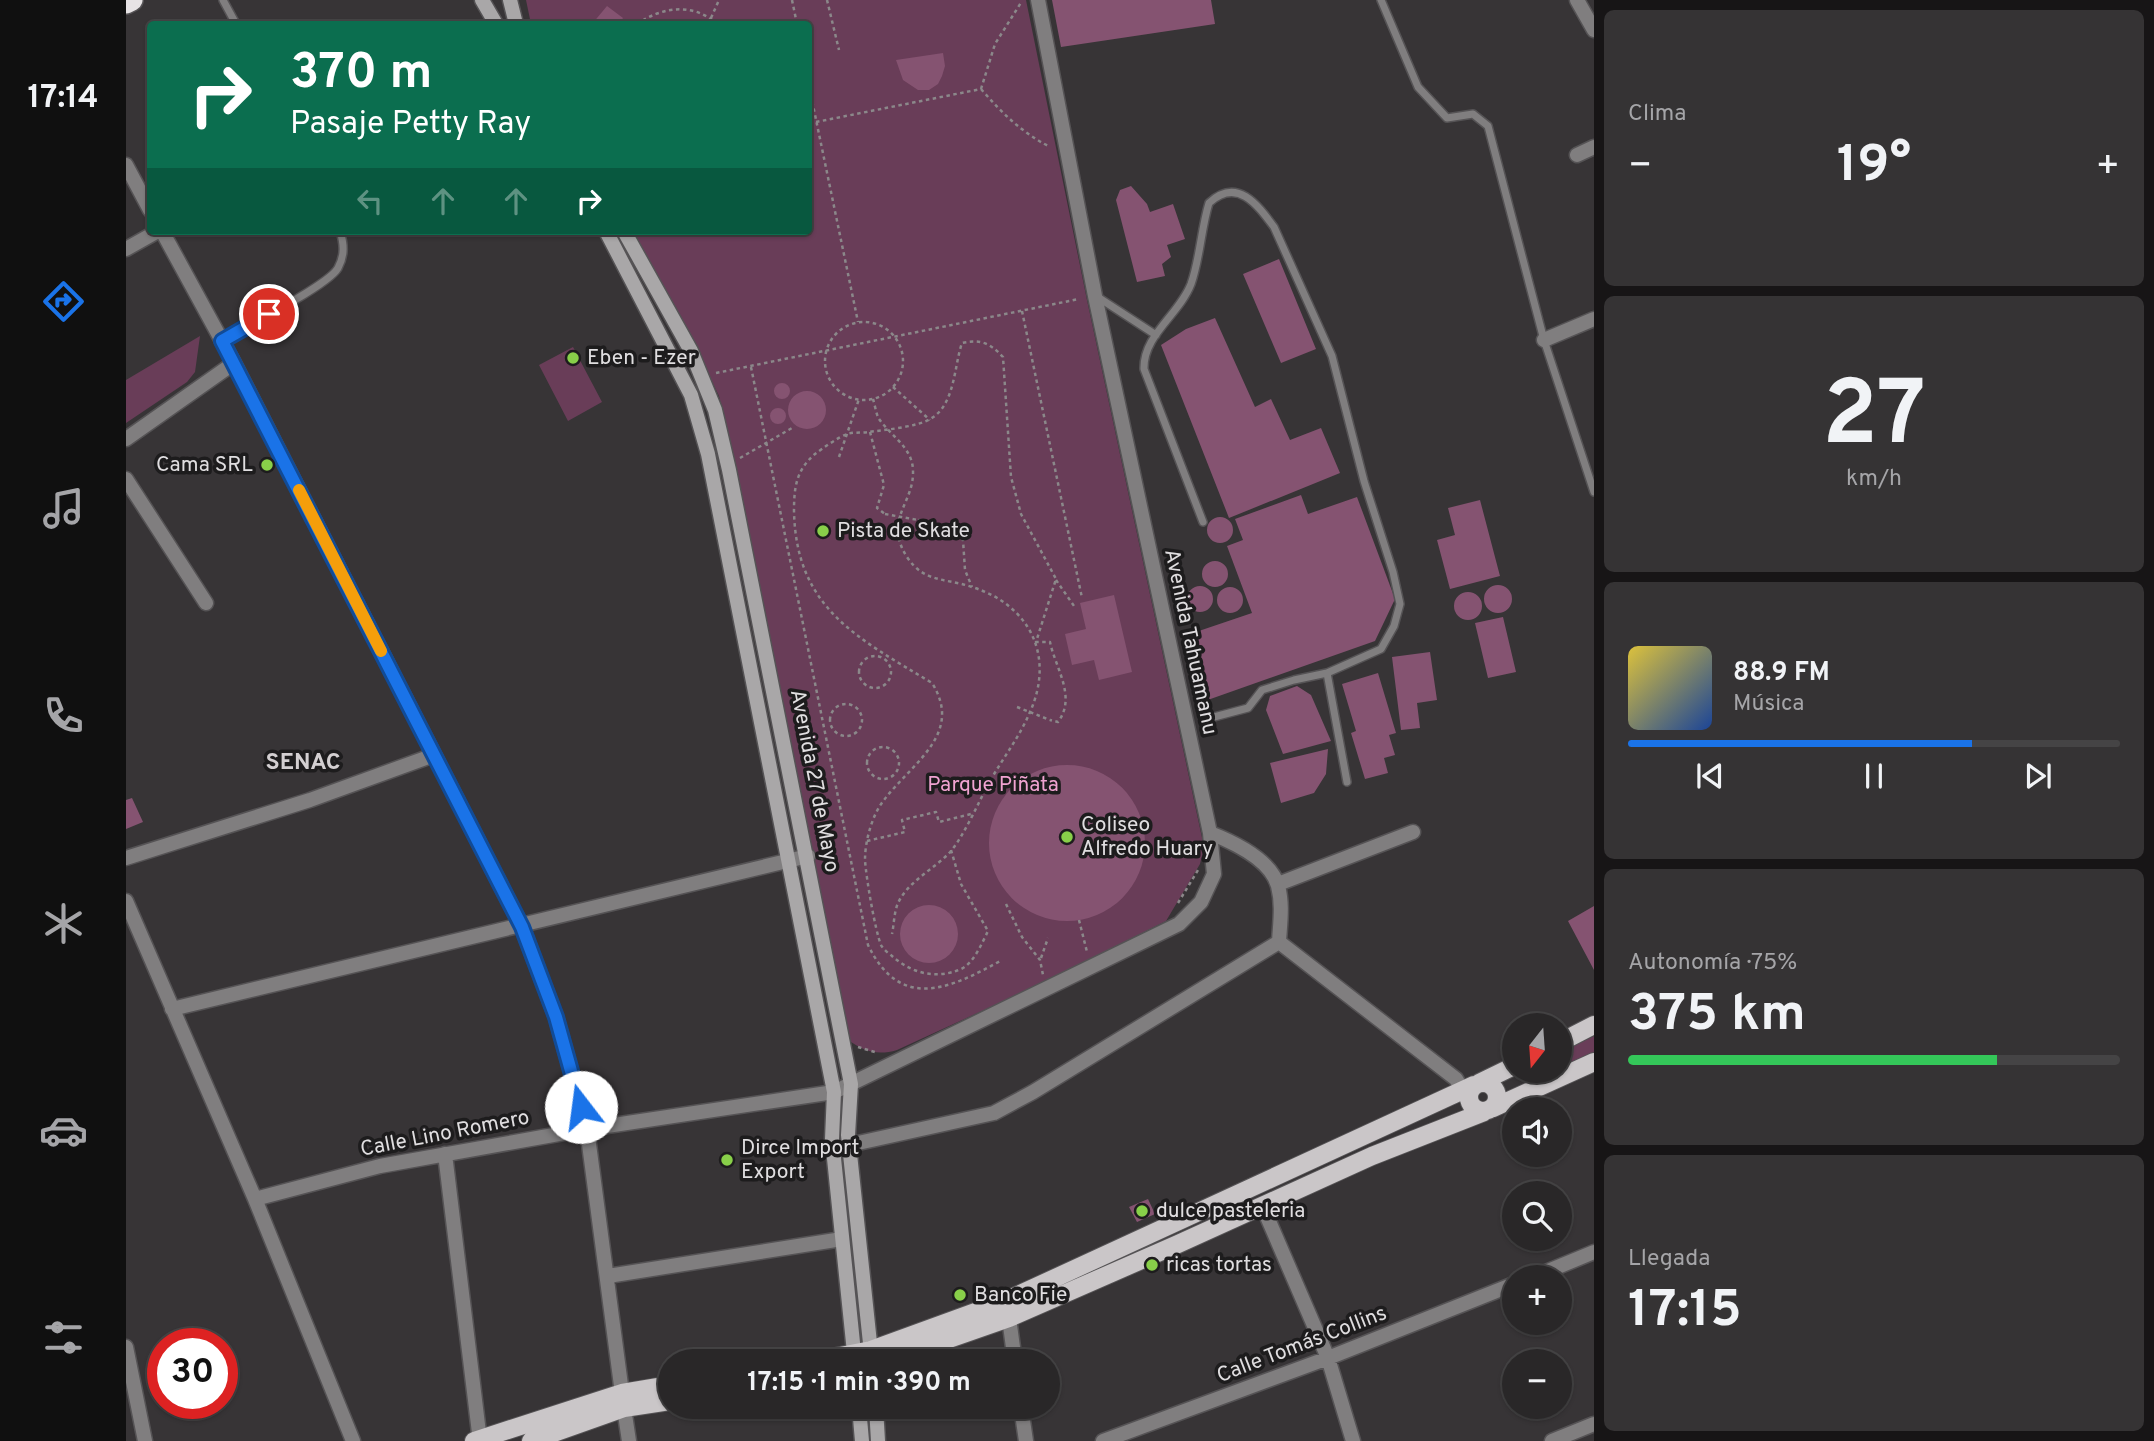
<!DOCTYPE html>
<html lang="es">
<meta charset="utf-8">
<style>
:root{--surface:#292728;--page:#353334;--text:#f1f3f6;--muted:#a5a5a8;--line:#454445;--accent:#1a73e8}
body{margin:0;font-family:Overpass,sans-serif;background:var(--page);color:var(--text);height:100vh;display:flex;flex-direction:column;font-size:26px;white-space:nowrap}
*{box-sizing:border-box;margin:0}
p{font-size:23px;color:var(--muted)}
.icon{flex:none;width:38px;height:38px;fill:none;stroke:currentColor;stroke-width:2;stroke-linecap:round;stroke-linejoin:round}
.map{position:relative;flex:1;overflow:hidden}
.side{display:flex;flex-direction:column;gap:10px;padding:10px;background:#171516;width:560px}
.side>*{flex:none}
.top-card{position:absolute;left:21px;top:21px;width:665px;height:214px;border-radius:7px;box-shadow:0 2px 5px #0004,0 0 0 2px var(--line);background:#0b6e4f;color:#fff;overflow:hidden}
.needle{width:46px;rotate:197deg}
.tools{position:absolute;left:1376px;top:1013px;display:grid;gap:14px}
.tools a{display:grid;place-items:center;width:70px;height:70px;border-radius:50%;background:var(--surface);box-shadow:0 2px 5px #0004,0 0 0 2px var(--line);font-size:35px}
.speed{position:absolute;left:21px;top:1328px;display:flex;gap:14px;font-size:35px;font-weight:700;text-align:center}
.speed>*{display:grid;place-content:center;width:91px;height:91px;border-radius:50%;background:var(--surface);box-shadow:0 2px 5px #0004,0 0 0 2px var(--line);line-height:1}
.speed .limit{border:10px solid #d22;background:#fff;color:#111}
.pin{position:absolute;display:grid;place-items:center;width:60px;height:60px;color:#fff;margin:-30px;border:4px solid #fff;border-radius:50%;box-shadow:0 2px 7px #0007}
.me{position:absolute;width:77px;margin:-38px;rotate:345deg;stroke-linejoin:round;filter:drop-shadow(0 0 5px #0008)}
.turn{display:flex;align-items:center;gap:24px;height:147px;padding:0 28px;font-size:32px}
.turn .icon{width:91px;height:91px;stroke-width:2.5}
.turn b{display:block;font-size:49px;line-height:60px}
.lanes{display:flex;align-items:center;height:66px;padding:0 28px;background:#0003;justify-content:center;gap:35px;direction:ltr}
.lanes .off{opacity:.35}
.big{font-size:52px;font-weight:700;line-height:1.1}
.side .tile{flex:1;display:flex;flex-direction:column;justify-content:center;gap:10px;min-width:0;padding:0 24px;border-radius:10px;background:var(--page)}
.side .dial{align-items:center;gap:0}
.dial b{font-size:91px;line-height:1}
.song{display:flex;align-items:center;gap:21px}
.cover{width:84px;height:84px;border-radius:10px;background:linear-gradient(135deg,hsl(50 70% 55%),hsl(220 70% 35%))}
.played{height:7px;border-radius:4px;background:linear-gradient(90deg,var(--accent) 70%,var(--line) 70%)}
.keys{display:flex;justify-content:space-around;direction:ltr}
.heat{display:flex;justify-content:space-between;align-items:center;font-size:38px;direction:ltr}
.charge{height:10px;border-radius:5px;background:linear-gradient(90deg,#34c759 75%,var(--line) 0)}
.trip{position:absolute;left:532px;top:1349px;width:402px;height:70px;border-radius:35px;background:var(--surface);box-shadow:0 2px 5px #0004,0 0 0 2px var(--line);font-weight:700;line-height:70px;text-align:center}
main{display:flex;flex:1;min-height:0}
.dock{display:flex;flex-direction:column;width:126px;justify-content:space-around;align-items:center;background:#101010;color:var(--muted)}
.dock .icon{width:49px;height:49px}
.dock .current{color:var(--accent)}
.dock b{font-size:32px;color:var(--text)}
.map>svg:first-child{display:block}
.green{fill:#693d58}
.building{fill:#855371}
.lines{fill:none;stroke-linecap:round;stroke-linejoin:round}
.lane-casing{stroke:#555355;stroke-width:10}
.street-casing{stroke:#555355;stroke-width:17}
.secondary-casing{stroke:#555355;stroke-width:17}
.primary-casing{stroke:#555355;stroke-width:20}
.highway-casing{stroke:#555355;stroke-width:24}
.path{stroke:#8b888a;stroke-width:2.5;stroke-dasharray:3.5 3.5;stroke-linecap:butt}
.lane{stroke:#807e7f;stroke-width:7}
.street{stroke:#807e7f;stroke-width:14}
.secondary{stroke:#a9a7a8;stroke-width:14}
.primary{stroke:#cac6c8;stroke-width:18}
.highway{stroke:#e7e3e5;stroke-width:21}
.path-bridge{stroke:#8b888a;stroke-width:2.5;stroke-dasharray:3.5 3.5;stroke-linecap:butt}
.route-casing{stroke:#114b97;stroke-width:18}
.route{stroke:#1a73e8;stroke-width:12}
.slow{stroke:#f59e0b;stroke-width:12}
.poi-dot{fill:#88cf49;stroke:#1d1c1d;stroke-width:2.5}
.labels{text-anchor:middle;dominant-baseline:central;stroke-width:7;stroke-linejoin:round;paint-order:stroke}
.poi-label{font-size:21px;fill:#e0dee0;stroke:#1d1c1d;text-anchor:start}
.street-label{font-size:21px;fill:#e0dee0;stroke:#1d1c1d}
.park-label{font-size:21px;fill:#f0a3d1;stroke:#1d1c1d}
.neighbourhood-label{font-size:23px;font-weight:bold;fill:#d3cfd1;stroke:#1d1c1d}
</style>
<main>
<nav class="dock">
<b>17:14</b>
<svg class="icon current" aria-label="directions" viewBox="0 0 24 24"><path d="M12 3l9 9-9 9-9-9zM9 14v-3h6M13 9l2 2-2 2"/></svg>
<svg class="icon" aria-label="music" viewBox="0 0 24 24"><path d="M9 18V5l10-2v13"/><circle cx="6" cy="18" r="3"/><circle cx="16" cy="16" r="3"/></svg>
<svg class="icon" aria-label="phone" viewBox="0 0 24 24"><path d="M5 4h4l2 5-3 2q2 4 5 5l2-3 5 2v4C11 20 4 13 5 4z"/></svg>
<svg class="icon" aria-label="climate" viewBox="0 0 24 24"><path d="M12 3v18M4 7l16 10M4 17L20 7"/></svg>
<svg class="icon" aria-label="car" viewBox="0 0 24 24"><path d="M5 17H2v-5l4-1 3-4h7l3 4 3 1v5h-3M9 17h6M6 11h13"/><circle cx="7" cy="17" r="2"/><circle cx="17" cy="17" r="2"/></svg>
<svg class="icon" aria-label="filters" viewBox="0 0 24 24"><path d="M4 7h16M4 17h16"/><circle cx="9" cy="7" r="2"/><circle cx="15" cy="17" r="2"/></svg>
</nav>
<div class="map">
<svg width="1468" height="1441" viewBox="0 0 1468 1441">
<rect width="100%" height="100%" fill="#373436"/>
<!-- green -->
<path class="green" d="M400,0h500l61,300 117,547 -4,17 -34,57 -121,61 -148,68c-20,6 -33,1 -49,-10l-114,-579 -15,-65 -23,-47 -67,-118h179v-207h-277z
M74,336l-5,36 -8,10 -61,41v-43z
M447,347l29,55 -34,19 -29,-56z
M1468,1036v19l-35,15v-17z"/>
<!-- building -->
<path class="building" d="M926,0h159l4,24 -154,23z
M481,6l16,12 -4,6h-27z
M817,53l2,13 -3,10 -4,8 -9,6h-11l-15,-10 -7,-20z
M1005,186l16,18 3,8 23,-8 12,35 -18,6 4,12 -9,7 3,12 -28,6 -21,-82 4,-10z
M1153,259l37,90 -35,14 -38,-89z
M1089,318l40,89 16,-8 19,41 31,-12 19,45 -111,45 -68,-173 25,-16z
M648 391a8 8 0 1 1 16 0a8 8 0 1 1-16 0Z
M662 410a19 19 0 1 1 38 0a19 19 0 1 1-38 0Z
M644 416a8 8 0 1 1 16 0a8 8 0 1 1-16 0Z
M1175,495l7,19 49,-17 38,102 -20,42 -173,61 -15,-67 65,-22 -25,-67 16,-6 -8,-21z
M1354,500l20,76 -50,13 -13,-49 18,-5 -7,-27z
M1081 530a13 13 0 1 1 26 0a13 13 0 1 1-26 0Z
M1076 574a13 13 0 1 1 26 0a13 13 0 1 1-26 0Z
M1358 599a14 14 0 1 1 28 0a14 14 0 1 1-28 0Z
M1061 599a13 13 0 1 1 26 0a13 13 0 1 1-26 0Z
M1091 600a13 13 0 1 1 26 0a13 13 0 1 1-26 0Z
M1328 606a14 14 0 1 1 28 0a14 14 0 1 1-28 0Z
M988,595l18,77 -33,8 -5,-20 -22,5 -7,-31 21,-5 -6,-26z
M1377,617l13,55 -28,6 -13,-55z
M1304,652l7,48 -20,3 3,25 -19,2 -9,-73z
M1252,673l18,60 -7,2 6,20 -11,3 4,15 -23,6 -14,-46 5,-2 -14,-47z
M1171,686l14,9 20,46 -48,13 -17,-44 4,-14z
M1202,749l-2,25 -12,19 -33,10 -11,-40z
M863 843a78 78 0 1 1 156 0a78 78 0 1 1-156 0Z
M6,798l11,24 -17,7v-29z
M774 934a29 29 0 1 1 58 0a29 29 0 1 1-58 0Z
M1468,906v64l-26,-49z
M1022,1199l7,15 -18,8 -8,-15z"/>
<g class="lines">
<defs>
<path id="lane" d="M97,0l13,24
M1255,0l37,87 29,31 26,-4 15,12 56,214 50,152
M970,296l60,39
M96,340c22,-12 107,-55 116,-72 7,-13 6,-24 2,-37
M1077,522l-59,-153c-1,-34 35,-54 47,-85 9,-25 10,-55 18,-81 28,-26 48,1 65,24l58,129 32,125 29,91 7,32 -6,22 -13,23 -54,24 -33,7 -32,10 -14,18 -34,9
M1201,673l20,109"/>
<path id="street" d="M1451,0l17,30
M1451,155l17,-8
M0,165l24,45
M36,231l72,132 288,564 34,90 31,112 35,264
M0,249l32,-18
M1418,340l50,-21
M0,439l108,-76
M0,479l80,124
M1084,833c23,9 61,27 68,53 5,19 2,37 1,56l177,137 7,12
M0,858l184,-58 124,-45
M1152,884l135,-52
M0,901l129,298 98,242
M46,1009l636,-153
M723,1145l145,-32 39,-21 246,-150
M319,1154l35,287
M129,1199l125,-33 207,-37 247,-37 345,-168 22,-22 13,-28 -4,-41 -115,-537 -57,-296
M1136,1205l66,153 25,83
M482,1276l234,-37
M1405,1278l63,-26
M883,1318l6,44
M0,1347l19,94
M895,1407l5,34
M498,1408l5,33
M977,1441l225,-83 186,-74
M1426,1441l42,-17"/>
<path id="secondary" d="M356,0l14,24
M384,0l6,24
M480,231l85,164 17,59 126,638 -2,47 23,223
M498,231l67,120 24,59 14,60 122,614 -3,51 24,227
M733,1407l3,34
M750,1407l2,34"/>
<path id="primary" d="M1433,1043l35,-18
M1343 1097a14 14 0 1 1 28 0a14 14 0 1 1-28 0Z
M1353,1083l35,-17
M1367,1108l101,-46
M683,1362l62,-12 132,-48 471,-217
M757,1362l126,-44 169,-74 194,-88 112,-44
M348,1441l148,-48 48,-8
M405,1441l93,-33 46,-7"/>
<path id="highway" d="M0,3l6,-3"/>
</defs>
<!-- lane casing -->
<use href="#lane" class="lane-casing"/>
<!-- street casing -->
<use href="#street" class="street-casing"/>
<!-- secondary casing -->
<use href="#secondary" class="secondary-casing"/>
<!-- primary casing -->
<use href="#primary" class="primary-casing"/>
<!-- highway casing -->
<use href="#highway" class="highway-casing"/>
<!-- path -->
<path class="path" d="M666,0l5,24
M701,0l12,50
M585,18l8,-18
M511,24c25,-17 56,-22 80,0
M682,81l50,241
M855,89c21,24 40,43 69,58
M855,89l14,-45 27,-43
M690,122l165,-33
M896,311l60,287
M699 361a39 39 0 1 1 78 0a39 39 0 1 1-78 0Z
M625,367l117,578c33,68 83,43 134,15
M590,373l363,-74
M767,387l37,33
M747,399c2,6 3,15 6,20 12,17 34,29 34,52 1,33 -30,48 -6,86 17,26 39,21 65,30 58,18 83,69 58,125 -10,24 -27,46 -40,69 -11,20 -25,53 -39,70 -16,18 -42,29 -53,52 -4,9 -4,22 -6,31
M744,432l14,53 -7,23 8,6
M713,457l20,-58
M614,458l52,-30
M792,520l36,9 9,11 2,30 7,17
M930,580l18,26
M733 672a16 16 0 1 1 32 0a16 16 0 1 1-32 0Z
M704 720a16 16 0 1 1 32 0a16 16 0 1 1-32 0Z
M741 763a16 16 0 1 1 32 0a16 16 0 1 1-32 0Z
M741,841l38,-9 -3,-12 34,-8 3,10 32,-8
M825,850l10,34 27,47c-6,12 -14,32 -27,38 -25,11 -50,4 -69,-13 -4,-3 -9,-7 -11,-11 -6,-15 -15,-68 -16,-85 0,-19 7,-45 19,-60 28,-37 80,-66 48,-117 -74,-45 -136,-74 -138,-172 0,-23 2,-41 21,-57 8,-6 22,-16 32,-20 6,-2 14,-1 21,-2 16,-2 49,-5 62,-13 25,-13 24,-53 32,-76 19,-4 28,0 41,14l8,120 10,37 35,65 -20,63h14c5,25 27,55 8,80l-8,-2
M1052,903l20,-33
M880,904l16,33 18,23 3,15
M953,920l8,32
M915,958l7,-20
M732,1047l20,6"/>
<!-- lane -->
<use href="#lane" class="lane"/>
<!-- street -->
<use href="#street" class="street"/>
<!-- secondary -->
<use href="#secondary" class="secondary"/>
<!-- primary -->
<use href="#primary" class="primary"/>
<!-- highway -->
<use href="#highway" class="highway"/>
<!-- path-bridge -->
<path class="path-bridge" d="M759,514l33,6
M891,707l33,13"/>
</g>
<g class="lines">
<defs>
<path id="route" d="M143,314l-47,27 300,586 34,90 25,90"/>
</defs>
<!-- route casing -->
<use href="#route" class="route-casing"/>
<!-- route -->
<use href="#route" class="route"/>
<!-- slow -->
<path class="slow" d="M173,490l82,161"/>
</g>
<!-- markers -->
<g class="poi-dot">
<circle cx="447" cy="358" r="7"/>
<circle cx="141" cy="465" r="7"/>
<circle cx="697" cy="531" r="7"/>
<circle cx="941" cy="837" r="7"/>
<circle cx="601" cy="1160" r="7"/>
<circle cx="1016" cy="1211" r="7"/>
<circle cx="1026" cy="1265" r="7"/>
<circle cx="834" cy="1295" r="7"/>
</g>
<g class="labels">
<!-- poi labels -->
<g class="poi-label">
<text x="461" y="358">Eben - Ezer</text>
<text x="127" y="465" text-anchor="end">Cama SRL</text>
<text x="711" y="531">Pista de Skate</text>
<text x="955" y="825">Coliseo<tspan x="955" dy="24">Alfredo Huary</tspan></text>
<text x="615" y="1148">Dirce Import<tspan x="615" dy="24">Export</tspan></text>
<text x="1030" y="1211">dulce pasteleria</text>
<text x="1040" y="1265">ricas tortas</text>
<text x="848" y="1295">Banco Fie</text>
</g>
<!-- street labels -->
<g class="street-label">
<text transform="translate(1064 642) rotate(78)">Avenida Tahuamanu</text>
<text transform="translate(688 781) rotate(79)">Avenida 27 de Mayo</text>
<text transform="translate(319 1134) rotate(-11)">Calle Lino Romero</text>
<text transform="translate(1176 1345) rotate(-21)">Calle Tomás Collins</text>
</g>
<!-- park labels -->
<g class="park-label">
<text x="867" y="785">Parque Piñata</text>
</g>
<!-- neighbourhood labels -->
<g class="neighbourhood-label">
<text x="177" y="763">SENAC</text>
</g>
</g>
</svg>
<div class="tools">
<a><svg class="needle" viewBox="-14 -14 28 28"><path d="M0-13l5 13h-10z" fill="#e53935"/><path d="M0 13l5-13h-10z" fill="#a5a5a8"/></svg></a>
<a><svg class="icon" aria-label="sound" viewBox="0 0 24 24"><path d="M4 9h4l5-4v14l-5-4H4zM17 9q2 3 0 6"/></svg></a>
<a><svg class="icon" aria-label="search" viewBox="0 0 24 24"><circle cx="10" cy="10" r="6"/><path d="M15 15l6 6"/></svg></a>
<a>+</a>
<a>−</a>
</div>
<div class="speed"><div class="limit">30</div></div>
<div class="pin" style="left:143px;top:314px;background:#d93025"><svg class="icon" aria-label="arrive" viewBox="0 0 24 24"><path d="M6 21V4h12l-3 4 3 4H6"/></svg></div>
<svg class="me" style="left:455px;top:1107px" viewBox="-20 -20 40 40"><circle r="19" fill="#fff"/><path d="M0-13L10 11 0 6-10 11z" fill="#1a73e8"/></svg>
<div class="trip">17:15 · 1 min · 390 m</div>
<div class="top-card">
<div class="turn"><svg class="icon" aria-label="right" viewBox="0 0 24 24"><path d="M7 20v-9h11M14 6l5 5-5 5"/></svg><div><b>370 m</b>Pasaje Petty Ray</div></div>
<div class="lanes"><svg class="icon off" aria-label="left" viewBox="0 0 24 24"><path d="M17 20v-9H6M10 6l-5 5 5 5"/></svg><svg class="icon off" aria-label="ahead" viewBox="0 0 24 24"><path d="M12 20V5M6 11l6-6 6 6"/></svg><svg class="icon off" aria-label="ahead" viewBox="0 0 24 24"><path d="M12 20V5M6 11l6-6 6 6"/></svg><svg class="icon" aria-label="right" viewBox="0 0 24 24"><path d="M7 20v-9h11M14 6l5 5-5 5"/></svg></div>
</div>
</div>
<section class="side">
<div class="tile"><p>Clima</p>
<div class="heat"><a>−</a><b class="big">19°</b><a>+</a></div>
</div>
<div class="tile dial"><b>27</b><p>km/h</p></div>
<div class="tile">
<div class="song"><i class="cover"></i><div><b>88.9 FM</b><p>Música</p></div></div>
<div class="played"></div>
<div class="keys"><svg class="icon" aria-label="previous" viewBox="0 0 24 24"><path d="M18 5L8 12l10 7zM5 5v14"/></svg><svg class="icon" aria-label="pause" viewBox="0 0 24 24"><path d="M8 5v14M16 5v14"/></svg><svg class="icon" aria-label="next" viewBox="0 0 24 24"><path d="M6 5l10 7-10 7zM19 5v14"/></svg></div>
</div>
<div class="tile"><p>Autonomía · 75%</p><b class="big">375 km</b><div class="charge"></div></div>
<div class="tile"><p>Llegada</p><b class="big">17:15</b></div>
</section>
</main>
